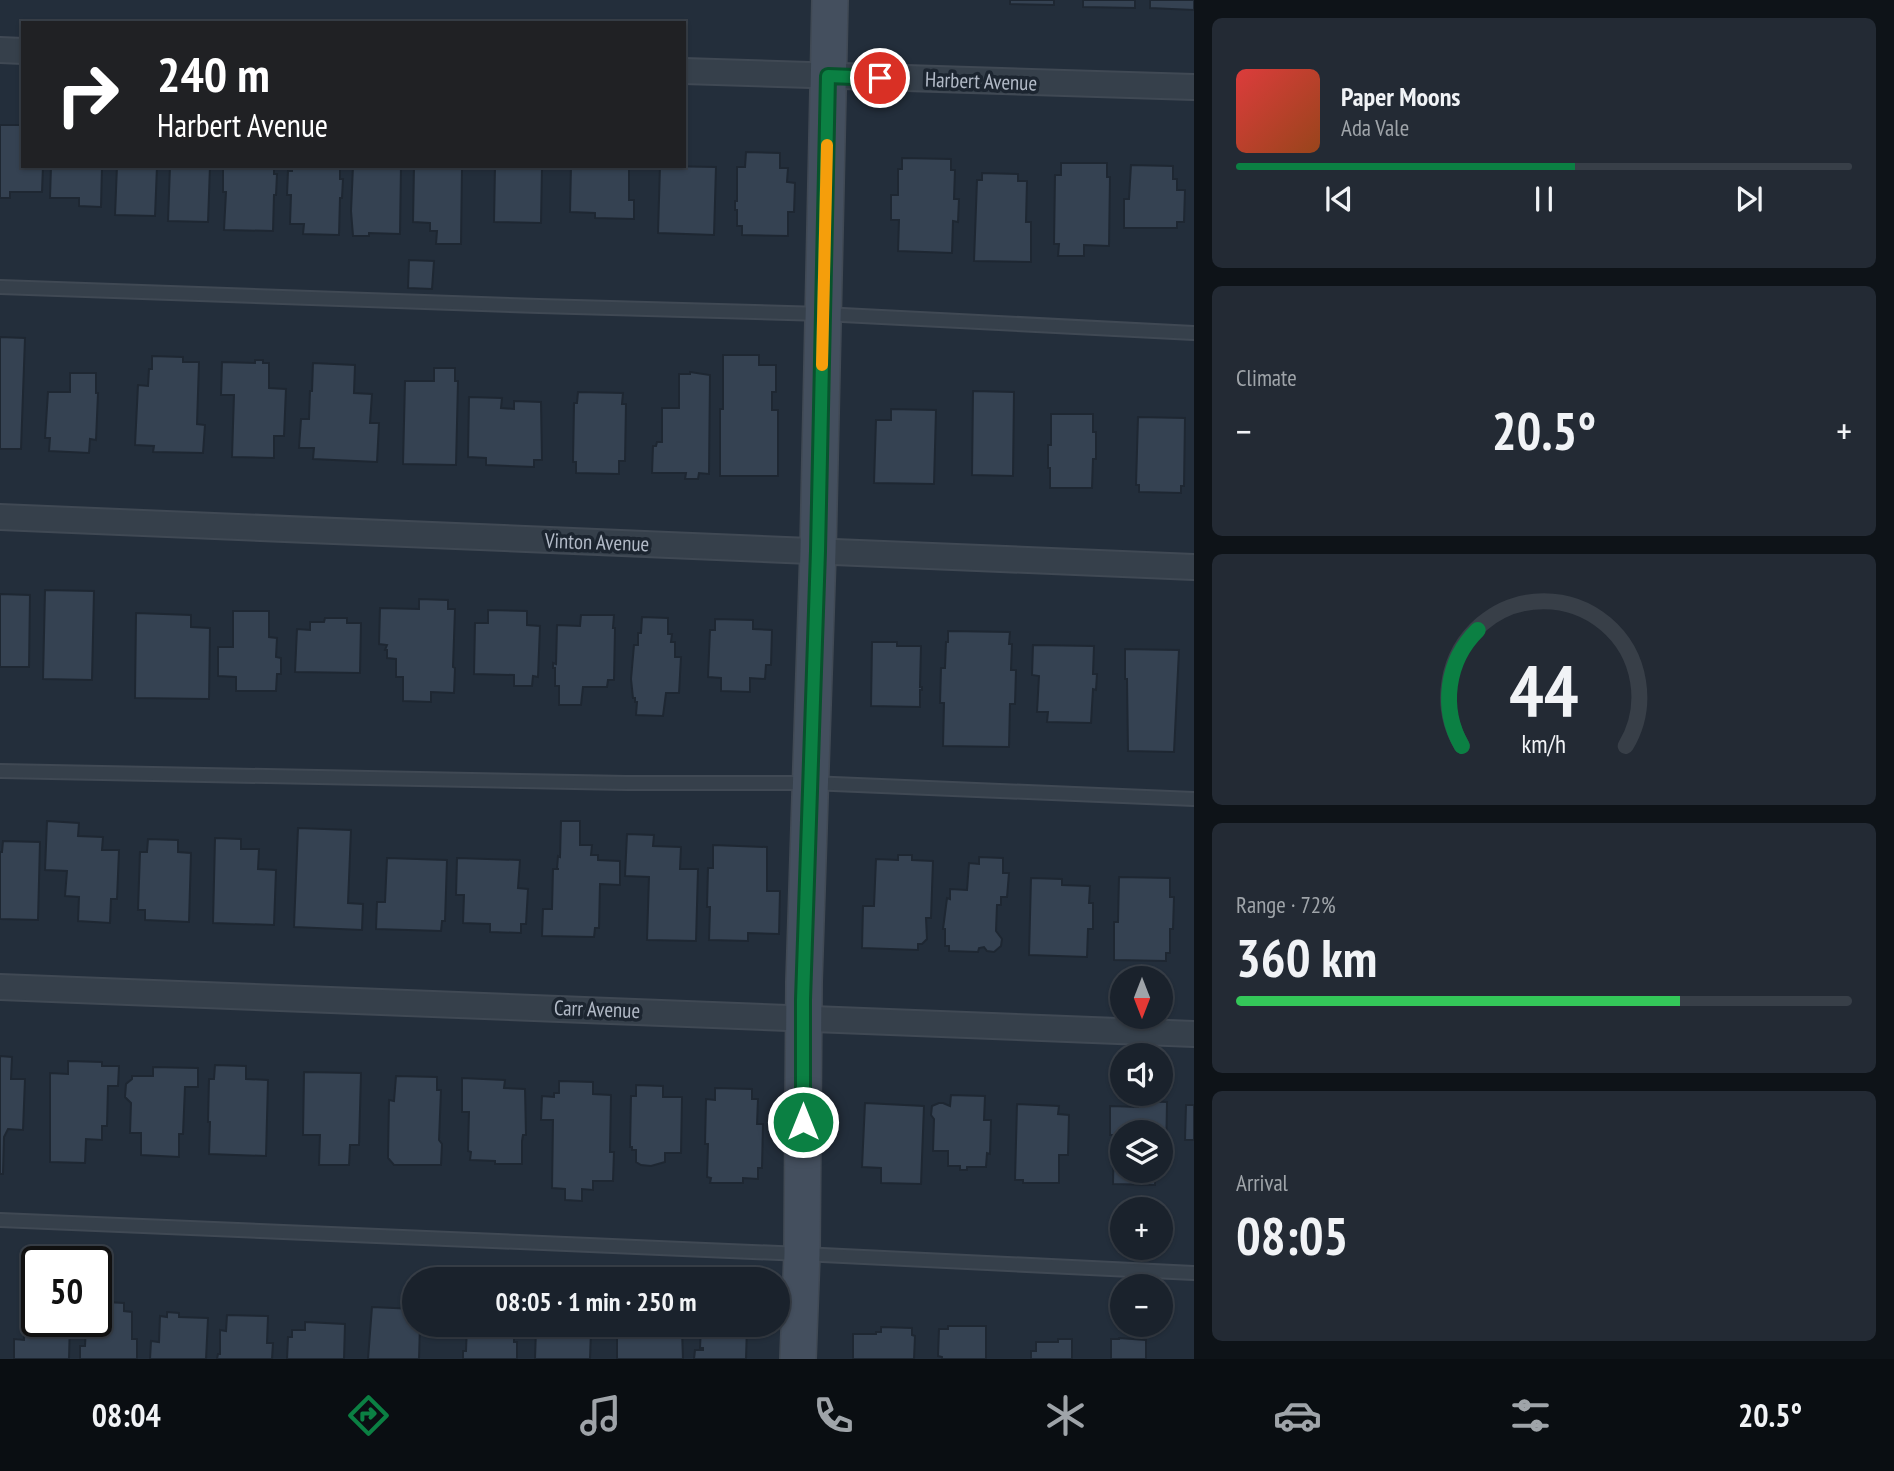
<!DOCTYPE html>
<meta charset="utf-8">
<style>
:root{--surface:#1a222c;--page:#232a34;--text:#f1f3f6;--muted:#9fa4a9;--line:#383f48;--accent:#0b8043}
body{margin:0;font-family:"PT Sans Narrow",sans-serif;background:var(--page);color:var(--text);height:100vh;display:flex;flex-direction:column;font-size:26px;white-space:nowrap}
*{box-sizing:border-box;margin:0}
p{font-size:23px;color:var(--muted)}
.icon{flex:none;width:38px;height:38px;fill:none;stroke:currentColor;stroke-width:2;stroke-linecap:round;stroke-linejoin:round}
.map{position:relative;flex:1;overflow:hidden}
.side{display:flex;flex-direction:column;gap:18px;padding:18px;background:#0e1318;width:700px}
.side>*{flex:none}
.hud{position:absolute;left:21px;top:21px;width:665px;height:147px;border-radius:0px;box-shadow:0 2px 5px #0004,0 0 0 2px var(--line);background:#202124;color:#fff;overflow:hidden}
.needle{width:46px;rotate:180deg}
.fabs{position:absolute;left:1110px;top:966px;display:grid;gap:14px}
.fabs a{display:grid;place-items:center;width:63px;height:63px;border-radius:50%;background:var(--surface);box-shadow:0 2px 5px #0004,0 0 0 2px var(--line);font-size:35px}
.speed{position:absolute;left:21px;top:1246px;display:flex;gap:14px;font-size:35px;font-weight:700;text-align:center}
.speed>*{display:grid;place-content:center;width:91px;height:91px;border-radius:50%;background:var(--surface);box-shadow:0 2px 5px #0004,0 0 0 2px var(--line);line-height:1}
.speed .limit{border:4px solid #111;border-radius:10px;background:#fff;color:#111}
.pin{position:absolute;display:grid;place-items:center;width:60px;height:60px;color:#fff;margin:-30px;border:4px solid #fff;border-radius:50%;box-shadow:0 2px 7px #0007}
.me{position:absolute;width:77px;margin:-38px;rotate:0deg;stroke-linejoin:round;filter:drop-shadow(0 0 5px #0008)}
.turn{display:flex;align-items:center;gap:24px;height:147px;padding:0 21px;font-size:32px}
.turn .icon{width:91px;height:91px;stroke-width:2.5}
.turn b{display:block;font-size:49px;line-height:60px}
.big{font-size:52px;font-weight:700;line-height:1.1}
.side .tile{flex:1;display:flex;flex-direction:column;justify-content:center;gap:10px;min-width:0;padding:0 24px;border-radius:10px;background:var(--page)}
.side .dial{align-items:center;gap:0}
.dial svg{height:182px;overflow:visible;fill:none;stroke:var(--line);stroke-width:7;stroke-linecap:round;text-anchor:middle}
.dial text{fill:var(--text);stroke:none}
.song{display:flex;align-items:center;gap:21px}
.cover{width:84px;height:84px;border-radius:10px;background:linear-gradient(135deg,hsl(0 70% 55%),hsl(20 70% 35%))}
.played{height:7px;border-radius:4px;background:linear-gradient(90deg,var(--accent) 55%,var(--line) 55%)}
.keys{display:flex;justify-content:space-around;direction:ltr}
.heat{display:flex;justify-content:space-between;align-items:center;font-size:38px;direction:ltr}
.charge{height:10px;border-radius:5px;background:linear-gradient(90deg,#34c759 72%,var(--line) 0)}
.trip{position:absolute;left:402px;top:1267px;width:388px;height:70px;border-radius:35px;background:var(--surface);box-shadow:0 2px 5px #0004,0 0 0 2px var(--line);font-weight:700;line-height:70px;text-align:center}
.dock{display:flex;height:112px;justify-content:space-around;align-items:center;background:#0a0e12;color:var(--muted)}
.dock .icon{width:49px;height:49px}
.dock .selected{color:var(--accent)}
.dock b{font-size:32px;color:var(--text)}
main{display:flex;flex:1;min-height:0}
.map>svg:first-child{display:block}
.building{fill:#354252;stroke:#1e2732;stroke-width:2}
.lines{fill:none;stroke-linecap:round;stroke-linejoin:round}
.service-casing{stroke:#404954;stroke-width:16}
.minor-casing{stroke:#404954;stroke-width:28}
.secondary-casing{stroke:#404954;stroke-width:38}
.service{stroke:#36404b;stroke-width:12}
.minor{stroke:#36404b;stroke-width:24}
.secondary{stroke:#444f5e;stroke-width:35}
.route-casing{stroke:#07532c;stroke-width:18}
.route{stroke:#0b8043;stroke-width:12}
.slow{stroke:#f59e0b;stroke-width:12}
.labels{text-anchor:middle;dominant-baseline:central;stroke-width:7;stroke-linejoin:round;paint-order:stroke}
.street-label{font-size:21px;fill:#b2bac7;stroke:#1c2530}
</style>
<main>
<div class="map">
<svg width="1194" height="1359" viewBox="0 0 1194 1359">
<rect width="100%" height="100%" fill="#232e3b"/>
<!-- building -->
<path class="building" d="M1010,0h44v5l-44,-1z
M1083,0h52v8l-52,-1z
M1150,0h44v10l-44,-2z
M0,125h23v41h20l-1,26h-32v6h-10z
M746,152l34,1v15h8l-1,14 8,1 -1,29h-6v24l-46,-1v-9h-5v-16h-2v-9h2v-34h8z
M902,158l49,1v11h4l-1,29h5l-1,23 -5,-1 -1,32 -54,-2 1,-31h-8v-25h7v-26h4z
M1061,163h46v14h3l-1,69 -25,-1v11h-26l1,-12h-5l1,-69h6z
M1131,165l42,1v13h4v11h8l-1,32h-7v6h-53v-29h5z
M51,166h51l-1,41 -22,-1v-8h-29z
M117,166h40l-2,50 -40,-1z
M170,166h40l-2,56 -40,-1z
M227,166h47v8h3l-1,21h-2l-1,36 -49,-1 2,-38h-3v-23h3z
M292,166h48v13h3l-1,19h-2l-1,37 -36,-1 1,-10h-14l1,-29h-4l1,-24h4z
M353,166h48l-1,68 -31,-1v3h-16l-2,-25z
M414,166h48l-1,78h-25l1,-13h-7v-8l-17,-1z
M495,166h47l-1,57 -47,-1z
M571,166h58v34h5v19l-39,-1v-5l-25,-1z
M660,166l56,1 -2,68 -56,-2z
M982,173l36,1v7h9l-1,41h5v40l-57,-1 3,-81h5z
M409,260l25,1 -2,28 -24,-1z
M0,337l25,1 -4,111h-21z
M723,355h36v10h17v27h-4v18h6v66h-58v-67h3z
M152,356l31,1v5h16l-2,62 8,1 -2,28 -50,-1 1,-6 -19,-1 3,-60 10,1 1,-17h3z
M255,360h8v3h6v25l17,1 -2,47h-10v22l-42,-1 2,-62h-13l1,-33 33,1z
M313,363l42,2 -1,28 18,1 -2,29h9l-2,39 -64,-3 1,-11h-15l2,-29h8l1,-28h2z
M434,368h21v13h3l-2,84 -53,-1 2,-83h29z
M690,372l20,3 -1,99 -10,-1 -1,6h-13l1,-6h-34l1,-27h3l1,-4h5v-34h17v-34h11z
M70,373h26v20h2l-2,47 -6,-1 -1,14 -40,-2 1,-13h-5l3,-46h22z
M973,391l41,1 -1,84 -41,-1z
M578,392l45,1 -1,11h4l-1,57h-6v13l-43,-1v-11h-3l1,-59h3z
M469,397l33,1 -1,10 13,1v-8l27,1 1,58h-8v7l-48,-2v-7l-18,-1z
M891,409l45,1 -2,74 -60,-1 2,-63h15z
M1051,414h42v18h3v27h-3l-1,29h-42v-20h-2v-23h3z
M1138,417l47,1 -1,68h-3v7l-42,-1v-7h-3z
M45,590l49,1 -2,89 -49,-1z
M0,594l30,1 -1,72h-29z
M419,599l29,1v9h7l-2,58 2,1 -1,25 -23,-1v10l-28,-1v-24h-7v-18l-9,-1v-8h-2l2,-5 -8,-1 1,-36 39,1z
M488,610l39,1v14l13,1 -2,51 -5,-1 -1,10h-18v-11l-40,-1 1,-51h13z
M233,611h36v26l8,1 -1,19 5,1v16h-4l-1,17h-40v-14l-18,-1v-29h15z
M136,613l55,2v12l19,1 -1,71 -74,-1z
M581,615h33l-1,13h2l-1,52h-6l-1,7h-24l-2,18h-22v-19h-4v-18h-2v-5l3,1 1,-39 23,1z
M642,617l26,1v16h4l-1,8h4v15h6l-2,36h-13l-3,23 -27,-1 1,-13h-2v-4h-2l-2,-19 3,-34h4v-12h3z
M325,618h22v5h14l-1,50 -65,-1 2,-43 13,1v-8h14z
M715,619l38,1v9l19,1 -1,35h-5l-1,14 -15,-1v14l-29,-1v-13l-13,-1 2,-47h5z
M948,631l62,1 -1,12h3l-1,26h5l-1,34h-5l-1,43 -66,-1 1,-43h-4l1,-35h4l1,-26h2z
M872,642h25v4h24l-1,41h2v3h-2v17l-49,-1z
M1033,645l61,1 -1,28h4l-1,16 -3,-1 -2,34 -44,-1 1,-10h-11l2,-36 -7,-1z
M1125,649l54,1 -5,102 -46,-1 -1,-72h-2z
M47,821l32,2 -1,13 25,1 -1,13h17l-2,49h-6l-1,24 -32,-2 1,-24 -14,-1 2,-25 -22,-1z
M561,821h19v24h12l-1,10h7v5l22,1v24l-20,-1 -1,44h-4l-1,9 -52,-1 1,-27h9l1,-40h6h-2l1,-13 2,1z
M298,828l53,2 -3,73 15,1 -1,26 -68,-3z
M627,834l27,1 -1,11 28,1 -1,22h18l-2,72 -49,-1 2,-63 -24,-1z
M215,838l26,1v10h18l-1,20 18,1 -2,55 -61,-2z
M148,839l30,1v12l13,1 -2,69 -44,-2v-10h-7l2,-58h7z
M3,841l37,1 -2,78 -38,-1v-67h2z
M713,845l54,2v44h13l-1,43 -31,-1v8l-39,-1 1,-33h-3l1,-39h5z
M898,855h14v5l21,1 -2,57h-5l1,21 -5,5h-4v6l-56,-2 1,-42h11l2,-47 22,1z
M979,857l24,1v15h6l-2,24h-6v8h-4l-1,26 6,8 -1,7 -7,6 -7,-1 -3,-4 -5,1 -1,4 -29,-1v-5h-4v-17h-2l4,-31 3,1v-10l17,1 2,-27 10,1z
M387,858l60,2 -2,61h-3l-1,10 -65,-2 1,-27h8z
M457,858l63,2 -2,28 10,1 -2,35h-5v9l-31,-1v-8l-27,-1 1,-28h-8z
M1119,877l51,1v19h4l-1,32h-3v24h-4v8l-52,-1v-38h4z
M1031,878l31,1v6l28,1 -1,17h4v26h-5l-1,28 -58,-2z
M0,1056l12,1 -1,22h14l-2,51 -15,-1 -4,8 -1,37h-3z
M68,1061l34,1v4h17l-1,20h-10l-1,40h-5v14l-16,-1 -1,24 -35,-1v-89l18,1z
M215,1065l31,1v13l22,1 -2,76 -57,-2 1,-32h-2l1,-43h5z
M153,1067l45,1v19h-13l-2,47h-4v23l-38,-2v-22h-11l1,-30 -6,-6 1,-13 6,-5v-3h21z
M304,1072l57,1 -2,72h-9l-1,20h-30l1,-30h-17z
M396,1076l41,1v13h4l-2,50 3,4 -1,21h-47l-6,-7 1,-58 5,1z
M462,1078l43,2 -1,8 21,1 1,46h-3l-1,6v23h-27v-3l-25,-1 1,-8 -3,-1 1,-39h-7z
M559,1081l34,1v12l18,1 -1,57h4l-1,29h-20v9l-11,-1v12l-17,-1v-11l-13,-1 1,-68h-12l1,-24 12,1v-4h5z
M636,1085l27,1v11h19l-1,56h-16v9l-14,4 -10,-1 -5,-3v-12h-4v-3h-2l1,-51h5z
M715,1088l37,1v10h6l-1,25h6l-1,44h-4v11l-15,-1v5h-33l1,-5 -4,-1 1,-33h-3l1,-45 9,1z
M951,1095l34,1 -1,24h7l-1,34 -3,-1 -1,14h-19v3h-7v-4h-12v-15h-15l1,-32 -3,-4 1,-9 7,-3h4l7,3z
M1138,1101l29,1 -1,59h-6v-29h-38v39h33v14l-42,-1 1,-49h-4v-29l28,1z
M865,1103l59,3 -3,78 -40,-1v-15l-19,-1z
M1017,1104l42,2 -1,8 11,1 -1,40h-9v28h-36v-3h-8z
M1186,1105h8v35h-9z
M106,1302l18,1v8l8,1v27h5v20h-57v-13h5l1,-20h6v-5h4v-11h10z
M372,1307l43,2v16h5l-1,34h-51z
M25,1312h12v9h33l-1,38h-55v-20l10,1z
M167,1312l12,1v4l29,1 -2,41h-56l1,-18 8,1 1,-26 7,1z
M227,1315l41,1 -1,27h6l-1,16h-55l1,-5h2v-24l6,1z
M305,1322l40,2 -1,35h-57l1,-22h4v-7h13z
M467,1325l47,1v16h3v17h-54v-8h3z
M547,1325h40v6h4l-1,28h-55l1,-30h10z
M701,1326h46l-1,33h-52l1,-9h8v-2h-3z
M948,1326h38v33h-44v-2l-4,-1 1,-27h9z
M881,1327l31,1v7l3,1 -1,23h-61v-25h23v-2h5z
M635,1329l47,1 1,29h-66v-23l17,1z
M1119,1338l27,2v19h-35v-20h8z
M1058,1339h14v20h-41v-8h5v-9h22z"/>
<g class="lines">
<defs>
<path id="service" d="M0,287l539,19 284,8 371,19
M0,771l627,12h183l384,16
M0,1220l802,34 392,19"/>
<path id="minor" d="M0,50l23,1
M684,71l510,16
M0,517l1194,50
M0,987l1194,47"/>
<path id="secondary" d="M798,1359l4,-105 2,-272 14,-431 12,-551"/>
</defs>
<!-- service casing -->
<use href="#service" class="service-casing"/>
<!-- minor casing -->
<use href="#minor" class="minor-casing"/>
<!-- secondary casing -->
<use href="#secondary" class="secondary-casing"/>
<!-- service -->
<use href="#service" class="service"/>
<!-- minor -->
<use href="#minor" class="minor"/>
<!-- secondary -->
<use href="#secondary" class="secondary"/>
</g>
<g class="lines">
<defs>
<path id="route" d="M803,1122v-122l15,-449 10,-475 52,2"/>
</defs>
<!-- route casing -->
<use href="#route" class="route-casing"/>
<!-- route -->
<use href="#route" class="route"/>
<!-- slow -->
<path class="slow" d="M822,365l5,-220"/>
</g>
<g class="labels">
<!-- street labels -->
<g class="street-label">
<text transform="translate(981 81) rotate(2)">Harbert Avenue</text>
<text transform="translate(597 542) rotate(2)">Vinton Avenue</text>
<text transform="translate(597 1009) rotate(2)">Carr Avenue</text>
</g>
</g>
</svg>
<div class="fabs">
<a><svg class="needle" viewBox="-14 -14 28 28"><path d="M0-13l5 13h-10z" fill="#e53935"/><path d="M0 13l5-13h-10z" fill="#9fa4a9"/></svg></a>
<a><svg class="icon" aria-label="sound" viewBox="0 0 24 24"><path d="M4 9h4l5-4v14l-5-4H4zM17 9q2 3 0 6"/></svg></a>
<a><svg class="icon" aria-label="layers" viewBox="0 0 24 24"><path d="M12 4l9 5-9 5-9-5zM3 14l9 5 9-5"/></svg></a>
<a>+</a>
<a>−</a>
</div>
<div class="speed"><div class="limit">50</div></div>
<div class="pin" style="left:880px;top:78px;background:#d93025"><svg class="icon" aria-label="arrive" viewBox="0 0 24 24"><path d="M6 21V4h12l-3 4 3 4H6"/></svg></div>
<svg class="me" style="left:803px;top:1122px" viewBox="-20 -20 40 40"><circle r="17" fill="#0b8043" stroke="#fff" stroke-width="3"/><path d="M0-11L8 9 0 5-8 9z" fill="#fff"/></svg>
<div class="trip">08:05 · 1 min · 250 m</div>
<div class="hud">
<div class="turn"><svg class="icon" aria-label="right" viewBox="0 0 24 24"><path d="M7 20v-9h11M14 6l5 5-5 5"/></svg><div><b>240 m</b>Harbert Avenue</div></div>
</div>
</div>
<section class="side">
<div class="tile">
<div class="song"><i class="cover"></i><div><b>Paper Moons</b><p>Ada Vale</p></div></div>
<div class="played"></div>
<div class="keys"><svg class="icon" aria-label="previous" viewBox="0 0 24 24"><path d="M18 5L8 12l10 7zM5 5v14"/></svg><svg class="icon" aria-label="pause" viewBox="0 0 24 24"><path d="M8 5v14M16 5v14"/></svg><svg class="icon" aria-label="next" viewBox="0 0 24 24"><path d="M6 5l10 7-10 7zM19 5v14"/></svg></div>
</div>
<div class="tile"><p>Climate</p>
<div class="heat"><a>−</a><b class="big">20.5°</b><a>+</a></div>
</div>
<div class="tile dial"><svg viewBox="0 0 100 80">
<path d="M14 69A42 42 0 1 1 86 69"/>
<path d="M14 69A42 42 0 0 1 21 18" stroke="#0b8043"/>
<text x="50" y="56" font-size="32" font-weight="700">44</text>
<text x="50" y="72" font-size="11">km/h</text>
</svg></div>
<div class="tile"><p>Range · 72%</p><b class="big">360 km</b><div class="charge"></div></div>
<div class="tile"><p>Arrival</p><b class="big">08:05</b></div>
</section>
</main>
<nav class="dock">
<b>08:04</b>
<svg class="icon selected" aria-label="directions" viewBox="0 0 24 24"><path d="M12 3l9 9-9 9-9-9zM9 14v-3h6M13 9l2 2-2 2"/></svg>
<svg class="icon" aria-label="music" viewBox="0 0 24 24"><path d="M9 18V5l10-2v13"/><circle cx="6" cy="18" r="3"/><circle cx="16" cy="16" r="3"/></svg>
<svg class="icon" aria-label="phone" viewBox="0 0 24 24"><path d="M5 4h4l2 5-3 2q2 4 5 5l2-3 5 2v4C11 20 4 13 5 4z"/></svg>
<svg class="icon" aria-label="climate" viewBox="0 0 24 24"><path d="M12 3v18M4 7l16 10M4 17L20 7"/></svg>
<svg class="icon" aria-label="car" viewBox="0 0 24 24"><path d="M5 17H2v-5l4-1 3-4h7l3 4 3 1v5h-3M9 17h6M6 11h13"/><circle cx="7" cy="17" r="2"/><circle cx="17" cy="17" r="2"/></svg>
<svg class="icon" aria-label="filters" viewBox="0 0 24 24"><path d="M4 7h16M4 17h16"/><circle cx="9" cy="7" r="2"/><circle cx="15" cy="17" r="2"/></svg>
<b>20.5°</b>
</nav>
